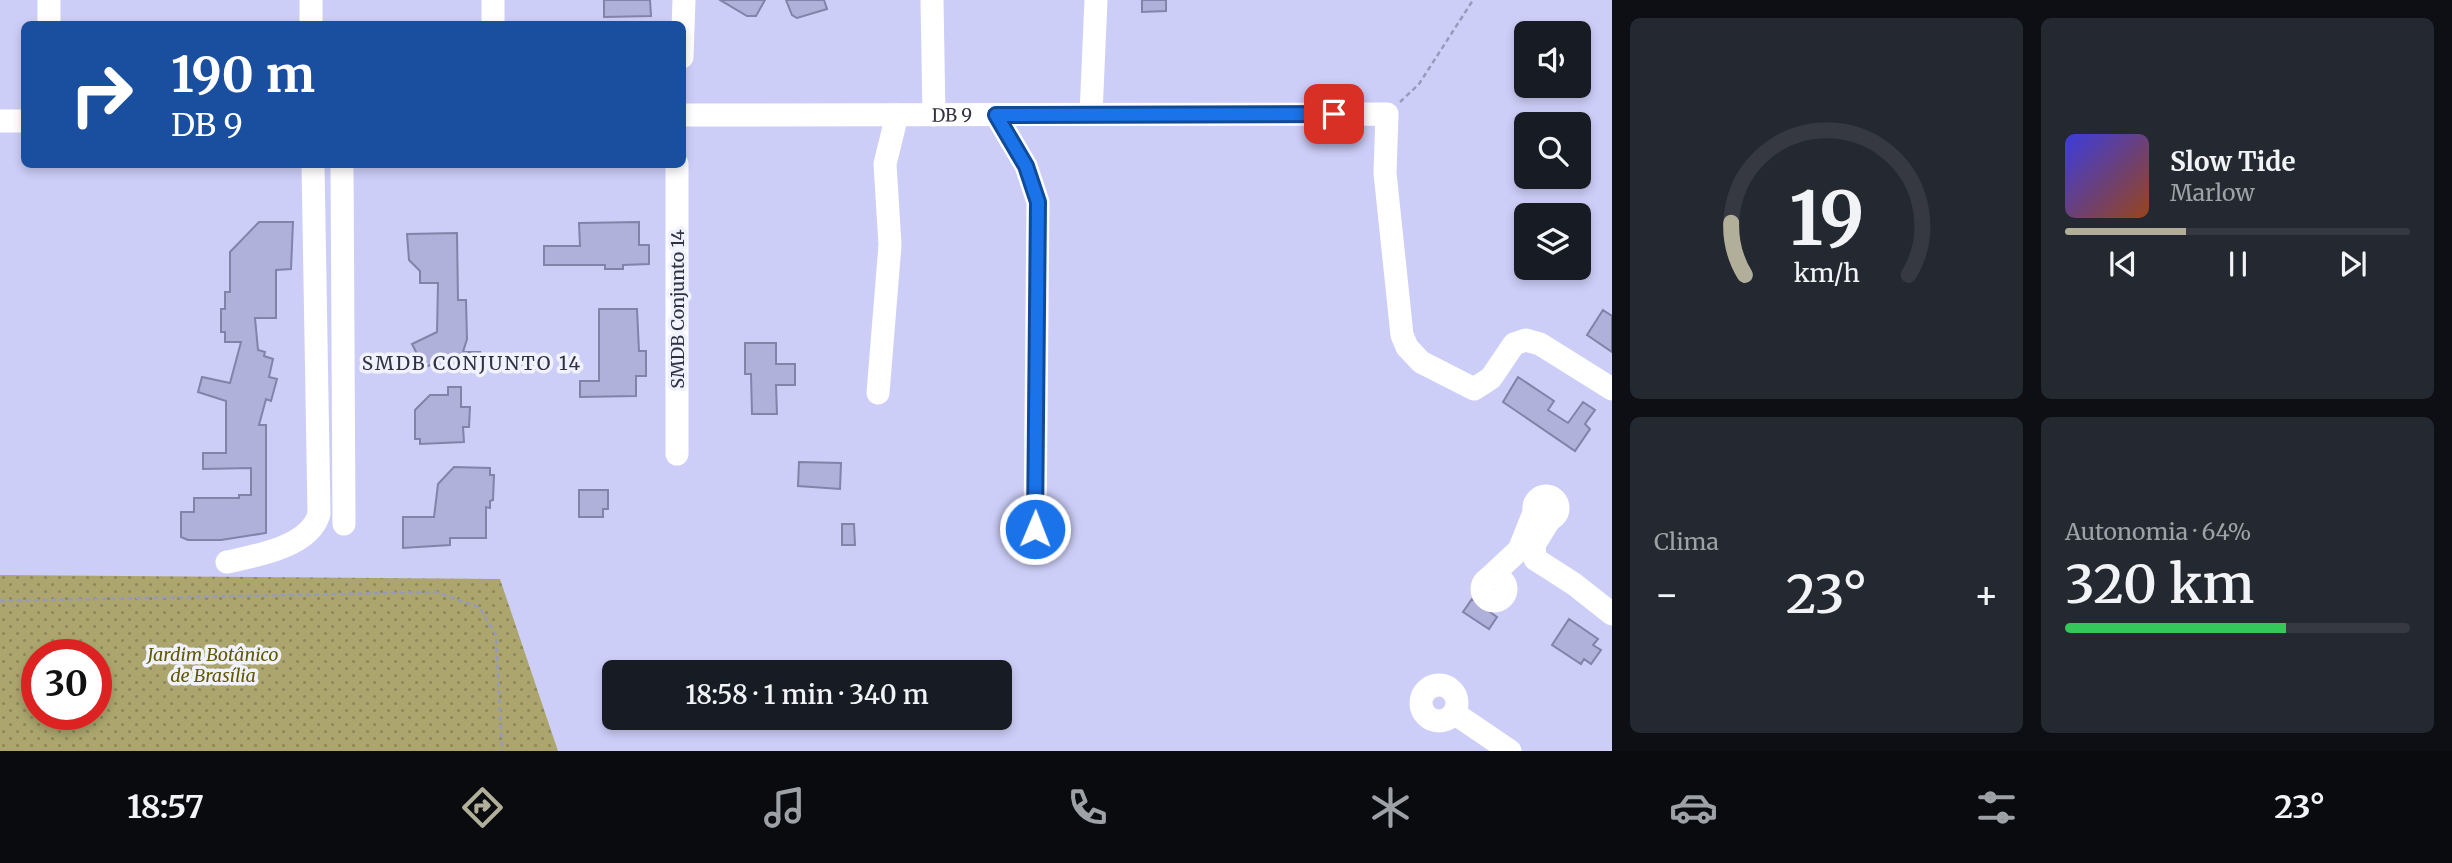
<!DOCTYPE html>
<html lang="pt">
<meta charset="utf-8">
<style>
:root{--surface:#171b24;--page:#242831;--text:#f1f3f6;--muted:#9ea1a6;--line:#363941;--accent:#b1af9a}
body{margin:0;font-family:Merriweather,serif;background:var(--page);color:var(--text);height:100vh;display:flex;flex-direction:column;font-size:26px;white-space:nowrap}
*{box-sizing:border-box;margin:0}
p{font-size:23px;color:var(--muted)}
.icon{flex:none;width:38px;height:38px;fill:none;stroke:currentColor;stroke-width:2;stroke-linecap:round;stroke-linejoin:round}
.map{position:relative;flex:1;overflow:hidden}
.drawer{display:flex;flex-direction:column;gap:18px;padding:18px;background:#0d0f14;width:840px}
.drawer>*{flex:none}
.guide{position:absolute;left:21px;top:21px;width:665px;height:147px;border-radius:10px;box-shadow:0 4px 10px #0003;background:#1a4fa0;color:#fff;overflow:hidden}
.tools{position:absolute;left:1514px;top:21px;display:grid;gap:14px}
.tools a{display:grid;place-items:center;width:77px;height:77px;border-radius:10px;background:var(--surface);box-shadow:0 4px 10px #0003;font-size:35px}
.speed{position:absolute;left:21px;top:639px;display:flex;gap:14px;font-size:35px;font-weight:700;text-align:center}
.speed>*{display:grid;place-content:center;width:91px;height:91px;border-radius:50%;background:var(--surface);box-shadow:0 4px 10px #0003;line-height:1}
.speed .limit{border:10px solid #d22;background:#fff;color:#111}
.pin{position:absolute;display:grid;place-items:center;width:60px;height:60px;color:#fff;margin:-30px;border-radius:14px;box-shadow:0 4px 10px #0006}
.me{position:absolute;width:77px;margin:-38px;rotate:1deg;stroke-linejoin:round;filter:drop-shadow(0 0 5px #0008)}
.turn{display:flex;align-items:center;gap:24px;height:147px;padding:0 35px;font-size:32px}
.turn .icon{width:91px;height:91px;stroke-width:2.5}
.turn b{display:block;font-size:49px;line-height:60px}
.big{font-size:52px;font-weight:600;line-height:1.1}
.drawer .widget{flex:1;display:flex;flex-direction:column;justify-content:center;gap:10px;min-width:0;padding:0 24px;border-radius:10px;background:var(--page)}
.drawer .dial{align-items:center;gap:0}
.dial svg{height:182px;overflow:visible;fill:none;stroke:var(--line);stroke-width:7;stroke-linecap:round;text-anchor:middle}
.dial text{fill:var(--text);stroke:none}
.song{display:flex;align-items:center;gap:21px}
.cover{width:84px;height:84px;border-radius:10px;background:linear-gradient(135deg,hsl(240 70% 55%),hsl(20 70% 35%))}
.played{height:7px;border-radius:4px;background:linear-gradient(90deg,var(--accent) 35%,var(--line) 35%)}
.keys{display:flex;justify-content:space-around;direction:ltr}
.heat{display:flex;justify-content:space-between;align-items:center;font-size:38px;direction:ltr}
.charge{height:10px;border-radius:5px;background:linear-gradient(90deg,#34c759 64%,var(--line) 0)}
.drawer .tiles{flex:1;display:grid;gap:18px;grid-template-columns:repeat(2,1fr)}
.trip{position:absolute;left:602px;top:660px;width:410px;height:70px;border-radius:10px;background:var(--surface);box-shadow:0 4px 10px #0003;font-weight:600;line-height:70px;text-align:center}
.tab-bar{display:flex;height:112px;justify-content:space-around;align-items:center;background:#090b0e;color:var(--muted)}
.tab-bar .icon{width:49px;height:49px}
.tab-bar .on{color:var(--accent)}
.tab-bar b{font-size:32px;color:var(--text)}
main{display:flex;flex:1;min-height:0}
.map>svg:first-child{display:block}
.park{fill:url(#park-dots);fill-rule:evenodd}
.building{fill:#afb1da;stroke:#8183a9;stroke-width:2}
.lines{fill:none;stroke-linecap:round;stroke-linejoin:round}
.path{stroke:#989abb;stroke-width:2.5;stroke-dasharray:5 3.5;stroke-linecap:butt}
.minor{stroke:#fff;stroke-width:23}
.route-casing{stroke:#114b97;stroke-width:18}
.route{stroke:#1a73e8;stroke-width:12}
.labels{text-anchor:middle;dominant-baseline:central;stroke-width:7;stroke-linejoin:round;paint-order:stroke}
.street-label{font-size:18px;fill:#313142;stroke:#f1f2ff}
.park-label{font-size:18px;font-style:italic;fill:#625900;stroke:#f1f2ff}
.neighbourhood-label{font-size:19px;letter-spacing:2px;fill:#313142;stroke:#f1f2ff}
</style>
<main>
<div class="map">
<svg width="1612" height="751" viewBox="0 0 1612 751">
<defs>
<pattern id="park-dots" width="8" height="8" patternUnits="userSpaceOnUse" patternTransform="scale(1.75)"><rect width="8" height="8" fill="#aca66e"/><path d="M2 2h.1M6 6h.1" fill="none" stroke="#8d885c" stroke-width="1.8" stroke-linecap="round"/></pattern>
</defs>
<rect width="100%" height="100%" fill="#cccef8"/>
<!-- park -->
<path class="park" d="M0,575l500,4 58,172h-558zM37,654h59v60h-59z"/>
<!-- building -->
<path class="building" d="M604,0h46l1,16 -47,1z
M720,0h45l-9,16h-9z
M786,0h38l3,9 -30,9 -5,-3z
M1142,0h24v11l-24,1z
M259,222h34l-2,47 -15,1v48h-21l3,32 7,2 -1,4 9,3 -4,18 8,2 -6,22 -5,-2 -7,26h7v108l-45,7h-33l-7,-3v-25h13v-14h45v-3h12v-27l-48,1v-16h23v-52l-28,-9 4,-15 28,6 11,-41h-16v-10h-4v-23h4v-17h5v-40z
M639,222v23h10v19l-26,1v4h-18v-4h-61v-19h36l-1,-23z
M457,233l1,67h8l1,39 -4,13h18l-33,17 -5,-10 -19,9 -12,-24 25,-12 1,-49h-18v-12l-11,-11 -2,-26z
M599,309h38l2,42h7v25h-10v20l-56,1v-16h19z
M1603,310l9,6v36l-25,-17z
M745,343h31v21h19v21h-19l1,29h-25l-1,-40h-6z
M1518,377l36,24 -6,9 20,13 15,-21 12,8 -10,14 5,5 -15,22 -72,-49z
M448,387h13v20h9l-1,20h-6l1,15 -44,2v-5h-5v-29l15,-15h18z
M799,462l42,1 -1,26 -42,-3z
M454,467l36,1v7h4l-1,25 -3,1v7l-4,-1v31h-36v7l-47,3v-31h31l4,-33z
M579,490h29v19h-5v8h-24z
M842,524h12l1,21h-13z
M1472,599l25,18 -8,12 -26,-17z
M1569,619l29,20 -5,6 8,5 -10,14 -7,-5 -3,5 -29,-19z"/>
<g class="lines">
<!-- path -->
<path class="path" d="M1400,102l19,-18 54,-84
M0,601l436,-9 43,15 17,28 6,116"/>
<!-- minor -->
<g class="minor">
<path d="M932,0l2,115"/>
<path d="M49,24v-24"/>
<path d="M311,24v-24"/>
<path d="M493,24v-24"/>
<path d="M682,57l2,-57"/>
<path d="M1091,114l5,-114"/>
<path id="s1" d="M682,115l705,-1 -2,59 17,162 5,12 14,15 53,27 17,-11 23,-34 12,-4 14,4 72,45"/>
<path d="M996,115l30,51 12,36 -3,327"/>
<path d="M0,121h24"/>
<path d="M342,164l2,360"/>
<path d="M677,164v290"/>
<path d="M878,393l12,-148 -5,-81 12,-49"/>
<circle cx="1546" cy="508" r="12"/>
<path d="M1550,519l-16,26 1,14 39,25 38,30"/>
<path d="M227,562c28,-6 83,-15 92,-48l-6,-350"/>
<circle cx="1494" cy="589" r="12"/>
<path d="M1488,579l31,-29 16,-40"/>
<circle cx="1439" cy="703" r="18"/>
<path d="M1454,713l56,38"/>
</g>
</g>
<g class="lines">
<defs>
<path id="route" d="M1035,529l3,-327 -12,-36 -30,-51 338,-1"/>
</defs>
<!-- route casing -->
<use href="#route" class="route-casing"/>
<!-- route -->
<use href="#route" class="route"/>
</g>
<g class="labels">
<!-- street labels -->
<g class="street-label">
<text stroke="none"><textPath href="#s1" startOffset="270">DB 9</textPath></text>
<text transform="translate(677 309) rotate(-90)">SMDB Conjunto 14</text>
</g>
<!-- park labels -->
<g class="park-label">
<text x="213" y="654">Jardim Botânico<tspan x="213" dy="21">de Brasília</tspan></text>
</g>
<!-- neighbourhood labels -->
<g class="neighbourhood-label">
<text x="472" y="363">SMDB CONJUNTO 14</text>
</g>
</g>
</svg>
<div class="tools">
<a><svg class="icon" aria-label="sound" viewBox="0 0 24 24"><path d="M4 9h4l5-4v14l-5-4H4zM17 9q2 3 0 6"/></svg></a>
<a><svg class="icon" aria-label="search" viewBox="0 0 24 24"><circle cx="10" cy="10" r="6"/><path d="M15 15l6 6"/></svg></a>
<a><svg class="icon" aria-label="layers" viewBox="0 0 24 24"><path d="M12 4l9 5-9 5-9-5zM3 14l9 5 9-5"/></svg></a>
</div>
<div class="speed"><div class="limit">30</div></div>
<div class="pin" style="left:1334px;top:114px;background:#d93025"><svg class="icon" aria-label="arrive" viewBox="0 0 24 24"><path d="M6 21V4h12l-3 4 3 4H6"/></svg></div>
<svg class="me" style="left:1035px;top:529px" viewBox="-20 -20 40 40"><circle r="17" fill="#1a73e8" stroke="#fff" stroke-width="3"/><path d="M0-11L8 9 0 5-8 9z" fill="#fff"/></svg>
<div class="trip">18:58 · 1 min · 340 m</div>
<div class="guide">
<div class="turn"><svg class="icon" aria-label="right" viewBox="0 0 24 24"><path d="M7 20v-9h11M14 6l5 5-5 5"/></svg><div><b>190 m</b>DB 9</div></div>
</div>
</div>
<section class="drawer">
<div class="tiles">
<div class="widget dial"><svg viewBox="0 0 100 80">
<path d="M14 69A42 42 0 1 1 86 69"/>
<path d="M14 69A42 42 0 0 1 8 46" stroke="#b1af9a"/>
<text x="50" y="56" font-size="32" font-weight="700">19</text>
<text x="50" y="72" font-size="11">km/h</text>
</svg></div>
<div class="widget">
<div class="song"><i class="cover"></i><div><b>Slow Tide</b><p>Marlow</p></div></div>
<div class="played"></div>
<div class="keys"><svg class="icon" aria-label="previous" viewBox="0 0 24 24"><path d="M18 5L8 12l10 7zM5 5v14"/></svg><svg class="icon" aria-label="pause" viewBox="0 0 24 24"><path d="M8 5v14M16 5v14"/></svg><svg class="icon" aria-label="next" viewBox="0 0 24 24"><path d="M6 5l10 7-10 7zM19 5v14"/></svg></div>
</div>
<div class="widget"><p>Clima</p>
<div class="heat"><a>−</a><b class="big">23°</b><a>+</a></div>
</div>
<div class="widget"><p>Autonomia · 64%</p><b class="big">320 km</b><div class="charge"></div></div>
</div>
</section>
</main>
<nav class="tab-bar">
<b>18:57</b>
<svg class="icon on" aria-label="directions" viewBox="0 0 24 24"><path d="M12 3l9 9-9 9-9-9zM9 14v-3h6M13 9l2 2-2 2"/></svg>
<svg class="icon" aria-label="music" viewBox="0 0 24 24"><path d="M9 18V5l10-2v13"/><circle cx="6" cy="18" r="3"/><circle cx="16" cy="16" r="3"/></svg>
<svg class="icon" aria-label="phone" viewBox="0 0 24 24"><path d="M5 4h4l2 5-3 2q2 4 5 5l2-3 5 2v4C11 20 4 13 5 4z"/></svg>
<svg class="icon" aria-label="climate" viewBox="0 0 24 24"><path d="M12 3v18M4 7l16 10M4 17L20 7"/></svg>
<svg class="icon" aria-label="car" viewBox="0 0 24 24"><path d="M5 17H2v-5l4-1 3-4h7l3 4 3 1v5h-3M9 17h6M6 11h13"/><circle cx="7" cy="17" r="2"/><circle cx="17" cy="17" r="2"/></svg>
<svg class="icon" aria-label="filters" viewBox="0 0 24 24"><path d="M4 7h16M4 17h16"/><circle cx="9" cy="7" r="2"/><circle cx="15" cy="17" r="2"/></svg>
<b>23°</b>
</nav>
